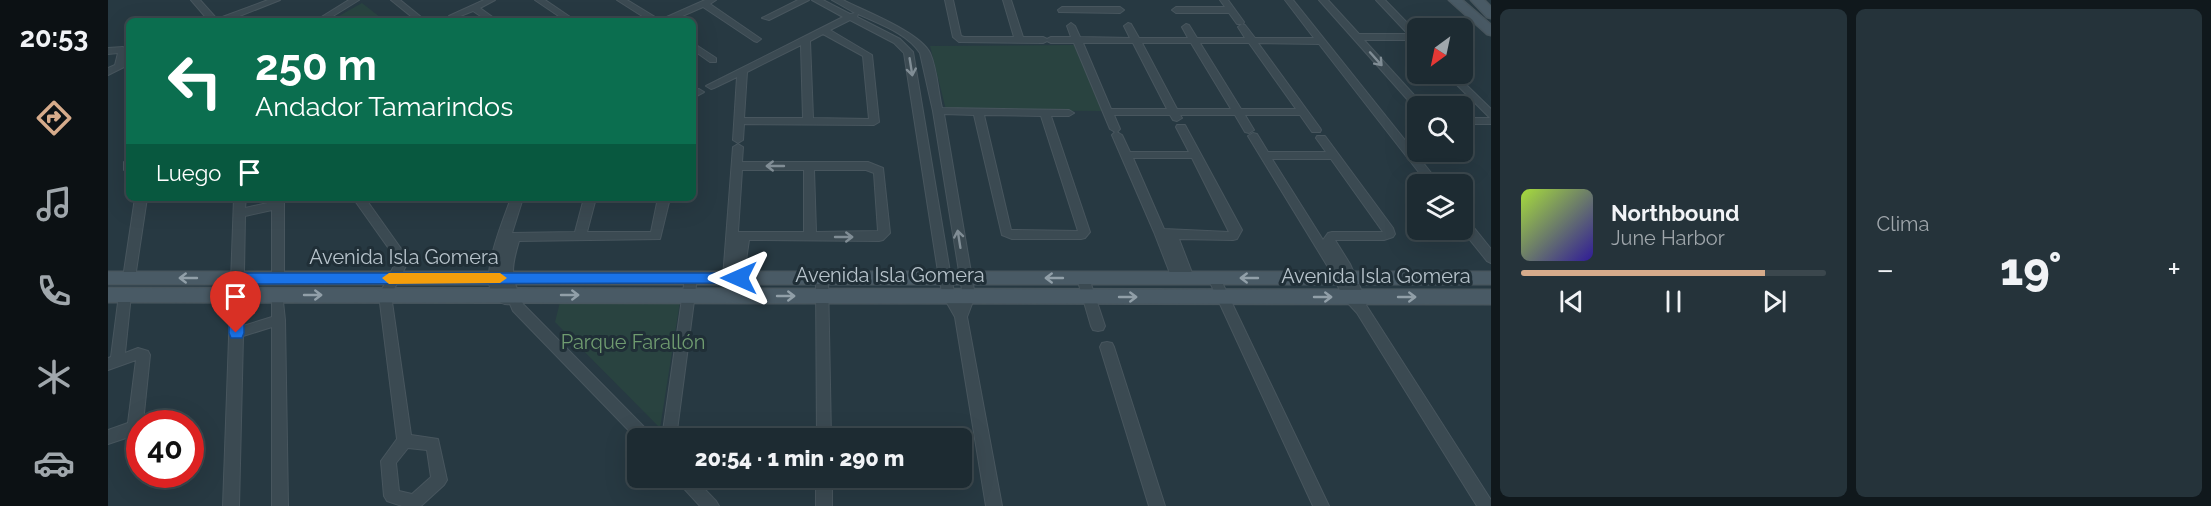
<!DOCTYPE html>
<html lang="es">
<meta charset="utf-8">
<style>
:root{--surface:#1d2b32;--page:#25333a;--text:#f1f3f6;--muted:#a0a7ac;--line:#3b474d;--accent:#d6ab8b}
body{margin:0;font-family:Raleway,sans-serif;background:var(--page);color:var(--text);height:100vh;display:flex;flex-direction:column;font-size:22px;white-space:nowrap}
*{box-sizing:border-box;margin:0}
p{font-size:20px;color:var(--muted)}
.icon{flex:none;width:33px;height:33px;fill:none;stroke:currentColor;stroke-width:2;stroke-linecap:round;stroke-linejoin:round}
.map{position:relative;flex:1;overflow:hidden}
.drawer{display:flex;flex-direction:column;gap:9px;padding:9px;background:#10181c;width:720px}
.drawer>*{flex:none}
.banner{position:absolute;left:18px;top:18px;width:570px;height:183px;border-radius:9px;box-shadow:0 6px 24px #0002,0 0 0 2px var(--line);background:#0b6e4f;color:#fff;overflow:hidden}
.needle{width:39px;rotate:213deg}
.buttons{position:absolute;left:1299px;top:18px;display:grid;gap:12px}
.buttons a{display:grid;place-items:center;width:66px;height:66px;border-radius:9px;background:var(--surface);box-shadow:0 6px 24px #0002,0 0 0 2px var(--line);font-size:30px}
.speed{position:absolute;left:18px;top:410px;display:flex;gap:12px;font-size:30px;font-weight:700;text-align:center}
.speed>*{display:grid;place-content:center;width:78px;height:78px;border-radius:50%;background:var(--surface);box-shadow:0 6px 24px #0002,0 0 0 2px var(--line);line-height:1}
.speed .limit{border:9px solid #d22;background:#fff;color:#111}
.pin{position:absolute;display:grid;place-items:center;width:51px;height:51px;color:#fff;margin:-62px -26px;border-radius:50% 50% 50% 0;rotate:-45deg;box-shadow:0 0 6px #0007}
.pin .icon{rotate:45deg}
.me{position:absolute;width:66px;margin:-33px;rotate:270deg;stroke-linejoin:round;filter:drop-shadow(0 0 4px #0008)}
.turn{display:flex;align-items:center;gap:21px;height:126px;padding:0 30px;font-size:27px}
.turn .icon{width:78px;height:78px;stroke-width:2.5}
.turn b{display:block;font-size:42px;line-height:51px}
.then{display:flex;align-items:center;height:57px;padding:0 30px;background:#0003;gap:12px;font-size:22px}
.big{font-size:45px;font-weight:800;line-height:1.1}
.drawer .tile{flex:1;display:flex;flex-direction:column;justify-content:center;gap:9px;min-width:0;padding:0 21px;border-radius:9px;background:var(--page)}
.song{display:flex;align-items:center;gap:18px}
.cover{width:72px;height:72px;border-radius:9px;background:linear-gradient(135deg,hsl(80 70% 55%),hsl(250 70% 35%))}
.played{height:6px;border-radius:3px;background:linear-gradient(90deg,var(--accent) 80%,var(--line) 80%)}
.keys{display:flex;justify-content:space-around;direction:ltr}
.heat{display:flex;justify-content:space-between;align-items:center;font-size:33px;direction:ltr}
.drawer .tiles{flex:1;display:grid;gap:9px;grid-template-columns:repeat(2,1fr)}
.trip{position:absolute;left:519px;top:428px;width:345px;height:60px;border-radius:9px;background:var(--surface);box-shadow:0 6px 24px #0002,0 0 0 2px var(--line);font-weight:800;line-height:60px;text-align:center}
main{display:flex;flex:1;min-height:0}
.tabs{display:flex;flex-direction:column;width:108px;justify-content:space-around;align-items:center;background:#0c1114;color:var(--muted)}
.tabs .icon{width:42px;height:42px}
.tabs .selected{color:var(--accent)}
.tabs b{font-size:27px;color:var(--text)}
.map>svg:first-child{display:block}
.green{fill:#294340}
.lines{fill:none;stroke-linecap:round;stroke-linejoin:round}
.street-casing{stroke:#48565e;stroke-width:2}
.secondary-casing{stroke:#48565e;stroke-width:3}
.street{fill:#3b4a52;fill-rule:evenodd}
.secondary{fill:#495a65;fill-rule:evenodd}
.oneway{stroke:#808d95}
.oneway2{stroke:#919fa8}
.route{fill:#1a73e8;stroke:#114b97;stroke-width:1.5}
.slow{fill:#f59e0b}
.labels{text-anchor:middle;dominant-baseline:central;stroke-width:6;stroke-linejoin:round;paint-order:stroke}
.street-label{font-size:20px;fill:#b8c4cc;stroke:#202f37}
.park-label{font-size:20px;fill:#709c70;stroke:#202f37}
</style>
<main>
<nav class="tabs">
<b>20:53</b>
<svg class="icon selected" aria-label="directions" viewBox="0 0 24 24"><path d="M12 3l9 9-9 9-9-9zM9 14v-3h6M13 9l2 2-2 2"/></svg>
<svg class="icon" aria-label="music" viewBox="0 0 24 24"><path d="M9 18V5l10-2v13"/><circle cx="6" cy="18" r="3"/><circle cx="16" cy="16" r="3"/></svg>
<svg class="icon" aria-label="phone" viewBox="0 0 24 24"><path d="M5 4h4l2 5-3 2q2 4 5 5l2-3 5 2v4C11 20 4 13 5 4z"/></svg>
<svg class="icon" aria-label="climate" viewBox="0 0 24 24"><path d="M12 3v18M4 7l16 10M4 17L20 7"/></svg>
<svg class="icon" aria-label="car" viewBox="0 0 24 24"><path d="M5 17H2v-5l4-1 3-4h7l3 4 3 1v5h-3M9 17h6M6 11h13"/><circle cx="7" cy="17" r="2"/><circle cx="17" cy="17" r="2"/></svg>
</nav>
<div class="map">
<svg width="1383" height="506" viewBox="0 0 1383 506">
<rect width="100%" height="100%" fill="#273942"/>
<!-- green -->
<path class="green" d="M254,3l23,18h-55z
M966,45l28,66 -156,-1 -16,-64z
M452,302h120l-20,126 -105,-106z"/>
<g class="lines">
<defs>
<path id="street" d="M83,0h9l17,19 51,-19h12l-53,21h-18z
M241,0h10l-34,21h-10z
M283,0h9l26,21h-9z
M376,0h11l-15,8 18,13h-10l-15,-10 -20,8 -4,-3z
M427,0h10l31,21h-10z
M509,0h10l33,20 45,-20h11l-6,4 51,35 -4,3 -3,-1 -51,-34 -32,14h-21z
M690,0h11l-40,20 -7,-2z
M704,0h11l27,14 5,-1 -23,-13h11c21,11 77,32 87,53 7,16 8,38 12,55l127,2 5,3 -5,3h-18l39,116 -5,6 -4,1h-69l-10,-4 -28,-120 -30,-1 31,182 -8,21 35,189h-16l-31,-189 -12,-21 -4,-18 -35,-225 -10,-10 -44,-23 -20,10 42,25 7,67 -5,3 -130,-1 -1,16 -5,3 -5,-3 4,-63 -23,11 -3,1 -5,-3 137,-69zM750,14c21,10 49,19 62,39l13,58 30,185 -3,7 -5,-7 -4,-18 -38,-226 -13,-13 -43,-22zM715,34l40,22 6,63 -56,-1 -3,-77zM693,45l2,73h-59l3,-46zM876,115l57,1 37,115 -67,-1z
M837,0h8l8,36 3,1h50l-11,-37h8l12,37h20l4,2 4,-2h20l-4,-11 4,-3 4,3 5,11 50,1 -6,-12 4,-3 3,1 8,14h49l-6,-11 4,-3 3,1 8,13h48l-7,-11 4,-3 3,1 10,13h59l-29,-38h8l147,184h-12l-109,-140 -61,-1 62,85 1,2 -1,2h-8l-12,-17h-55l9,15 -5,3 -4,-1 -10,-17h-55l2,3 -5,3 -4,-1 -3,-5h-56l6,14 -3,3 5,3 8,17h59l-13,-25 1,-2h8l57,105 -5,9 -4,1 -54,-1 15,39 -2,3 -4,2 -6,-4 -5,4 -4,-2 -19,-49 -42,-97 3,-3 -5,-3 -36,-86h-23l-4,-2 -4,2 -84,-1 -6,-5zM975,43h50l34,66h-56zM1034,43h49l40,66h-54zM1092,43h49l47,66h-55zM1025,158h59l37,74 -65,-3z
M1112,0h8l16,22 -1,2h-6l-8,-11h-53l-4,-3 4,-3h49z
M1211,0h9l31,34h49l-32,-34h9l33,34v8l-5,-2h-49l60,66 -9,2z
M954,7h58l4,3 -4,3 -61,-1 -1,-2z
M585,43l23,15v4h-6l-17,-12z
M15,47l5,3 -4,17 -16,8v-7l7,-3 3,-12 -10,1v-6z
M1338,74h9l36,35v15h-29v-6h28z
M591,89l5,3 -11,6v-7z
M1145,133l4,1 11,18h58l-10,-14 1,-2h8l68,92 2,6 -2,3 -9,3h-49l15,24 17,39 -1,2 125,195v6h-14l-120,-193 -12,-13 -17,-33 -80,-131zM1164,159h59l52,73h-51l-4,1 -5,7z
M630,144l5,3 -1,15h126l15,6 7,65 -7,7 -4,1 -130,-1 -6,41h-18l-2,-3 10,-131zM634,170h62v62h-66zM706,170h52l8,3 4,58 -62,1z
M21,158v16l-5,-4v-8z
M27,198h12l-12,80 -2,3h-8l-2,-3z
M126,198h12l-1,10 27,-6v-4h12v80l-2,3h-8l-2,-3v-68l-27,6 -2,110 29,-9v-22l2,-3h8l3,28 3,186h-16v-179l-29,9 -4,170h-16z
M245,198h12l44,62 -18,35 20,140 27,4 9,41 -3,5 -23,21h-19l-15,-5 -3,-5 -3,-35 16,-22 -18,-144 18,-35zM300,448l19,2 4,27 -19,17 -13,-3 -3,-28z
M403,198h12l-11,35 63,-1 9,-34h12l-9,34h64l7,-34h12l-10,41 -141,2c-9,30 -8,35 4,63l127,129 2,5h-14v2l-125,-129 -3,-7c-5,1 -8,0 -13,-4 -22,-17 7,-81 14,-102z
M1354,217l4,1 25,31v14l-4,-2 -25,-31z
M583,273l4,2 2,3 -21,160h-14l23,-160 2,-3z
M714,273l4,2 2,3 3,160h-14l-1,-160 2,-3z
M975,273l4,2 2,3 16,48 -2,4 -5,1 -5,-1 -2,-4 -14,-48 2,-3z
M1106,273l4,2 2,3 109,228h-16l-105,-228 2,-3z
M17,290l4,2 2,3 -6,58 13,-5 10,3 2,4 -7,68h-3v8l-5,4 -27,9v-14l20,-7 8,-63 -28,10v-12l3,-1 8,-62 2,-3z
M999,342l5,1 2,4 51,159h-16l-49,-159 2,-4z
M567,477h18l23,24 3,5h-19l-22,-24z
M708,477h16v29h-16z"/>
<path id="secondary" d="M1341,0h13l29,25v10l-4,-1z
M1363,0h13l7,7v11l-4,-1z
M0,272h1383v12h-1383z
M0,288l1383,2v14l-1383,-2z"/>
</defs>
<!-- street casing -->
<use href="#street" class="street-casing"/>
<!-- secondary casing -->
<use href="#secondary" class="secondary-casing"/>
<!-- street -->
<use href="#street" class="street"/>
<!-- secondary -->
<use href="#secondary" class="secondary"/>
</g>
<!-- one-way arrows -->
<defs><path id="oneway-shaft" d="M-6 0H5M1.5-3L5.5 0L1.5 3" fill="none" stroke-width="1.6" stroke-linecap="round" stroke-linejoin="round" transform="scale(1.5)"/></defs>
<g class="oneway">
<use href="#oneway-shaft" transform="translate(1268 59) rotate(48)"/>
<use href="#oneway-shaft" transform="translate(803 67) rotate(81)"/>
<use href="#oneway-shaft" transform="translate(667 166) rotate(180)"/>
<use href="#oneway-shaft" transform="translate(736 237)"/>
<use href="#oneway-shaft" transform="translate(851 239) rotate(-99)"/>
</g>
<g class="oneway2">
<use href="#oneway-shaft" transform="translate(80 278) rotate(-180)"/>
<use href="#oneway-shaft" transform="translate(946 278) rotate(180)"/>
<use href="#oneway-shaft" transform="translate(1141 278) rotate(180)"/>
<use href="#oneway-shaft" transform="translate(205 295)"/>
<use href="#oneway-shaft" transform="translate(462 295)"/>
<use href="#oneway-shaft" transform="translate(678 296)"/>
<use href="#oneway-shaft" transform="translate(1020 297)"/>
<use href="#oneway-shaft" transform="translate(1215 297)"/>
<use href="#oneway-shaft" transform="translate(1299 297)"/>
</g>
<!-- route -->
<path class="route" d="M129,273h502l7,5 -7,5 -495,1v49l-2,5h-11l-2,-5 1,-55z"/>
<!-- slow -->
<path class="slow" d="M281,273h111l7,5 -7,5 -111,1 -7,-6z"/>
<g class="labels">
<!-- street labels -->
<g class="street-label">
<text x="296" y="257">Avenida Isla Gomera</text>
<text x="782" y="275">Avenida Isla Gomera</text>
<text x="1268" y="276">Avenida Isla Gomera</text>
</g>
<!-- park labels -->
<g class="park-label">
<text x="525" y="342">Parque Farallón</text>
</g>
</g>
</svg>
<div class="buttons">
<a><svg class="needle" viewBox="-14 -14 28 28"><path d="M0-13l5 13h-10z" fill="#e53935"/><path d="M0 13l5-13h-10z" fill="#a0a7ac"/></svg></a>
<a><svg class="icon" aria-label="search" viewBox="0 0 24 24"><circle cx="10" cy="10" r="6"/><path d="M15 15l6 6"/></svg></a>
<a><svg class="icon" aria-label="layers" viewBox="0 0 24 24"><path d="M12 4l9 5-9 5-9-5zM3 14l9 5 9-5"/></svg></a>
</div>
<div class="speed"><div class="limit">40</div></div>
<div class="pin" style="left:128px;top:333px;background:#d93025"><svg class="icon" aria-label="arrive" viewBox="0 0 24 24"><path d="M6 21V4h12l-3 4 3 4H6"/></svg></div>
<svg class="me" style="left:631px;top:278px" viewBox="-20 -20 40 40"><path d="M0-17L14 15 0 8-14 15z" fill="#1a73e8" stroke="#fff" stroke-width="4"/></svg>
<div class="trip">20:54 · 1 min · 290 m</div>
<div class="banner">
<div class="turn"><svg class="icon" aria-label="left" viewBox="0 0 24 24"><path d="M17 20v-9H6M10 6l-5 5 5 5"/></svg><div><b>250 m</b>Andador Tamarindos</div></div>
<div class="then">Luego<svg class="icon" aria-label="arrive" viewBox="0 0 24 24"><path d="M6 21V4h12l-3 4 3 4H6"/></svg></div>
</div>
</div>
<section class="drawer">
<div class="tiles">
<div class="tile">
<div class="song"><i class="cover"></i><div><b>Northbound</b><p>June Harbor</p></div></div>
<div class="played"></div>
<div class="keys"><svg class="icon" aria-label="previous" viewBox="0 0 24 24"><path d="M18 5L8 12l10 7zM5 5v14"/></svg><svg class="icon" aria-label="pause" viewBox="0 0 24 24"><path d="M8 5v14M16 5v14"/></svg><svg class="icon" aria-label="next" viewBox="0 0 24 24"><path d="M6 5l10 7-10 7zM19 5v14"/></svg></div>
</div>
<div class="tile"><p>Clima</p>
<div class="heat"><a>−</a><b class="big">19°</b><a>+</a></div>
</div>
</div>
</section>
</main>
